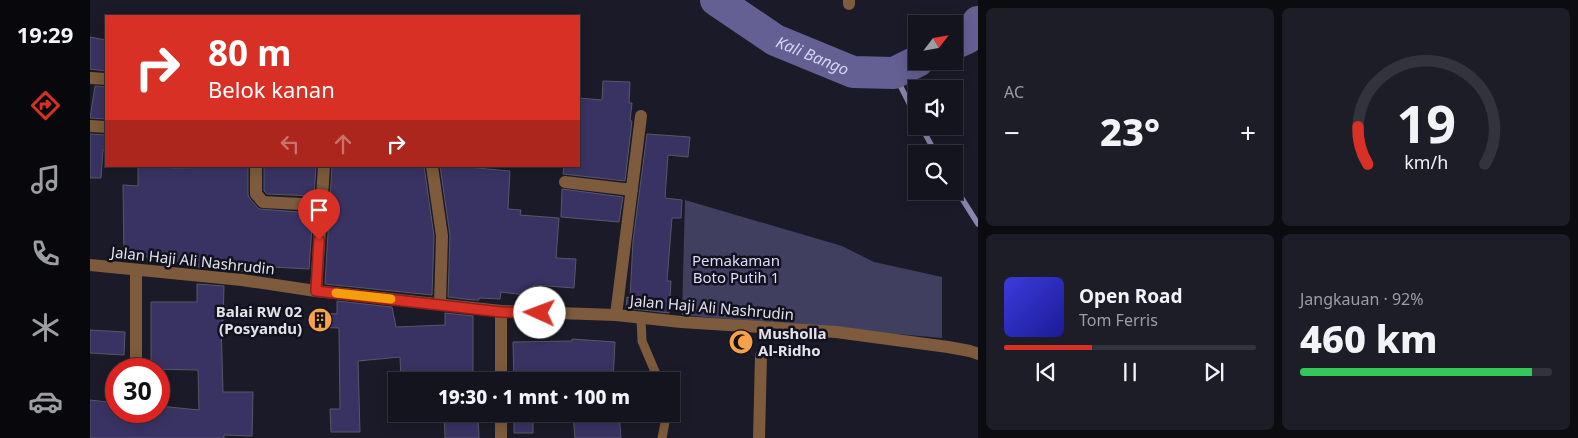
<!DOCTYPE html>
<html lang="id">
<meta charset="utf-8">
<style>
:root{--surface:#14141e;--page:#1d1d27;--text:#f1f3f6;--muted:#9d9ea4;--line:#33333c;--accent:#d93025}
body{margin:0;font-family:"Noto Sans",sans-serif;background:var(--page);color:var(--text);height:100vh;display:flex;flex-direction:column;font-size:19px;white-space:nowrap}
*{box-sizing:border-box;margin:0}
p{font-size:16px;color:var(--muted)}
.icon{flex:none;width:28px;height:28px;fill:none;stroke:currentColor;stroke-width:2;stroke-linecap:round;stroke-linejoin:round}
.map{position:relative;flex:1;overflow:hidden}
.details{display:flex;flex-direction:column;gap:8px;padding:8px;background:#0b0b10;width:600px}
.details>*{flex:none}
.guide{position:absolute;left:15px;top:15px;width:475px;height:152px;border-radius:0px;box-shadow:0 2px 12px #0003,0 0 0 1px var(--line);background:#d93025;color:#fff;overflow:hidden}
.needle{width:32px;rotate:59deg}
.controls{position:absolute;left:818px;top:15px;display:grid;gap:10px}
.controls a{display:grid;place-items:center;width:55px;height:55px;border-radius:0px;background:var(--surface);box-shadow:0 2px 12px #0003,0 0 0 1px var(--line);font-size:25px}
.speed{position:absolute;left:15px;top:358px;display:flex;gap:10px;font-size:25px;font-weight:700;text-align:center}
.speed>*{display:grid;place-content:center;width:65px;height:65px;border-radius:50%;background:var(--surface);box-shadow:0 2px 12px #0003,0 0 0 1px var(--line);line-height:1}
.speed .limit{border:8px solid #d22;background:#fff;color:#111}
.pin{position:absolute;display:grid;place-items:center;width:42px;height:42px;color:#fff;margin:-51px -21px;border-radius:50% 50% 50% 0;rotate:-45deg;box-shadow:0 0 5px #0007}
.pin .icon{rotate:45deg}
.me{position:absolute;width:55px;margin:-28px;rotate:272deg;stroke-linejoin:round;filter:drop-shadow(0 0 4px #0008)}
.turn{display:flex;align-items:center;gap:18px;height:105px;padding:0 20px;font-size:22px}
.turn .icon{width:65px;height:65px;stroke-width:2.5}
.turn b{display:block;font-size:35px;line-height:42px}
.lanes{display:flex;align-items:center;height:48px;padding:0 20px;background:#0003;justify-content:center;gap:25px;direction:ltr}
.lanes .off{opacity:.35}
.big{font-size:38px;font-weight:800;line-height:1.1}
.details .card{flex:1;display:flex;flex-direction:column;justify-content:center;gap:8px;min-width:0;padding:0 18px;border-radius:8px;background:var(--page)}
.details .dial{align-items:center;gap:0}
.dial svg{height:130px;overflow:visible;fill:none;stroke:var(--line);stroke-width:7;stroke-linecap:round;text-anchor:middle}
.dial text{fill:var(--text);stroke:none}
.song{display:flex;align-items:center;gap:15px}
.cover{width:60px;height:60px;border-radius:8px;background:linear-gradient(135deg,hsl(240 70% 55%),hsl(240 70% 35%))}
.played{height:5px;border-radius:2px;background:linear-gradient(90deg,var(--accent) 35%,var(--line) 35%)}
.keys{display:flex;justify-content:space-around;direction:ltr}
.heat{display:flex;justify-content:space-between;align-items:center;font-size:28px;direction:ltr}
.charge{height:8px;border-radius:4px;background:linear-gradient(90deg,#34c759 92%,var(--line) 0)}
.details .tiles{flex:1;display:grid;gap:8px;grid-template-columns:repeat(2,1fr)}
.trip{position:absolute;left:298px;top:372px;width:292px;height:50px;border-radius:0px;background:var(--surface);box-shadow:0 2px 12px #0003,0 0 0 1px var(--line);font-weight:800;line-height:50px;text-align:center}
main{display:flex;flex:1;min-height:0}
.menu{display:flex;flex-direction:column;width:90px;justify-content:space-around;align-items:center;background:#08080c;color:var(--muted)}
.menu .icon{width:35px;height:35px}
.menu .current{color:var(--accent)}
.menu b{font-size:22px;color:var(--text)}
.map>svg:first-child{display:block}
.green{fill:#413f60}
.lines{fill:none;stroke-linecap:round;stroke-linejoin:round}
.stream{stroke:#8a87ae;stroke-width:5.5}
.river{stroke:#646094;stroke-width:32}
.building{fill:#393363;stroke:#575767}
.service{stroke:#7d5b3c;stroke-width:9}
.minor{stroke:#7d5b3c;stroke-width:12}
.route-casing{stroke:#8d1f18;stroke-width:12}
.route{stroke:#d93025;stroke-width:9}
.slow{stroke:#f59e0b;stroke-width:9}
.labels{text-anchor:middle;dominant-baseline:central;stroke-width:5;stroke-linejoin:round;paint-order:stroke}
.street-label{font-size:15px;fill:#e3e3ec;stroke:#12111e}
.park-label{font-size:15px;fill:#dddcfc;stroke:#12111e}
.poi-label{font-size:15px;font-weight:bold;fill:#e3e3ec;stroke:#12111e;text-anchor:end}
.water-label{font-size:16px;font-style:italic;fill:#d5d4f4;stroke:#12111e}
</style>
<main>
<nav class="menu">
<b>19:29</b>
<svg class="icon current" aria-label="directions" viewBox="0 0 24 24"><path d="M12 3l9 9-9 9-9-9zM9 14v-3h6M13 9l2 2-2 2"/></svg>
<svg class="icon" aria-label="music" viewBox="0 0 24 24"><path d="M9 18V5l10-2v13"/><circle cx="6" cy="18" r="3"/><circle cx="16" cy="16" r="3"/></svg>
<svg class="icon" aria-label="phone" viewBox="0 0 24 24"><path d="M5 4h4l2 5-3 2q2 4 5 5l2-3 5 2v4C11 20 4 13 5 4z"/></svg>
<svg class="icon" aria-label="climate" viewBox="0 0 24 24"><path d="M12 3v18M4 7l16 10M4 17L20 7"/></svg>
<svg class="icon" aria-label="car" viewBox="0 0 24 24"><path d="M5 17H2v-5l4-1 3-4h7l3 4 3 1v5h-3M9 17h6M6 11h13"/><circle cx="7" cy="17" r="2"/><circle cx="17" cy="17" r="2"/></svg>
</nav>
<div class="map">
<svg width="888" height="438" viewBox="0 0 888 438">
<rect width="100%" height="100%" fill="#1b1a28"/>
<!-- green -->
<path class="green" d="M595,200l157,46 32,16 68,15v61l-260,-23z"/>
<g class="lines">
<!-- stream -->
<path class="stream" d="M804,73l22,44
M831,126l15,28
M864,186l24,38"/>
<!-- river -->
<g class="river">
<path id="s1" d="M626,0l59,40 78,32 41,1 24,-12"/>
<path d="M864,44l13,-6 11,-16"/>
</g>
</g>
<!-- building -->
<path class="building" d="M0,37l16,3v31l-16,-2z
M513,81l27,1 -1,21h3l-2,18h2l-7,60 -62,-7 1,-8h15v-68l23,2z
M5,86l11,1v32l-16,-1z
M0,134l16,1v15h-3l-2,28h-11z
M557,134l43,3 -2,20 -20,-2 -3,43 17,2 -1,18h-9l-5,63h4l-2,32 -43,-5 1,-11 3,1 3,-57z
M48,166l39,2 71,-2v29l2,4 9,10 54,4 -4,56 -37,-2v9l-16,-2v-1l-58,-6v-3h-7v-2h-23l-1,-3 -20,-1v-2h-23l-1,-71 15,1z
M174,166h52l-2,30 -47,-2 -3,-3z
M242,166h92l10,70 -2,59 -107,-11z
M350,166h26v1l44,4 -2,38 13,1 -1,5 39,3 -3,40 20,1 -2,29 -40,-3 -1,11 -32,-4 -1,7 -21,-1v2h-6l-25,-3 2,-62z
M472,189l61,8 -4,25 -58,-5z
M107,284l27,2 -1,35h-2l2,71h30l-1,44 -28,-1v3h-134v-38l26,3v8h43v-5l40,4 -1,-40 -47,-1v-67h46z
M247,301l55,6 4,20 49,-2v-12l28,3v65h-72l-1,-24 -42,4 2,71h-29l-1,-23h10l-1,-81 -26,-1v-15l24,2z
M0,330l35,2 -1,23 -34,-2z
M643,334l16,1v16l-16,1z
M482,339l43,3 -2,39h-99l-1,-39 59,-1z
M354,414h34l1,24h-34z
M424,414h19v19h-19z
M483,414h46l2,24h-46z"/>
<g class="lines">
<!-- service -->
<path class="service" d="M551,318l1,23 17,40
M572,438l4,-21v-3"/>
<!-- minor -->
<path class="minor" d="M759,4v-4
M0,78l16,1
M0,126l16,1
M166,166v28l7,8 58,3
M342,166l10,70 -2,68
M475,182l67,8
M0,265l152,15 74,11 185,20 115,4 65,7 155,10 112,15 22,4 8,3
M46,270v99
M226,291l8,-125
M526,315l25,-199
M411,381v-70
M411,438v-24
M669,438l2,-82"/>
</g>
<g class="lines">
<defs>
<path id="route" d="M229,240l-3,51 185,21 39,1"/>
</defs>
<!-- route casing -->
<use href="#route" class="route-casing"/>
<!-- route -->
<use href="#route" class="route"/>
<!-- slow -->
<path class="slow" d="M246,293l55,6"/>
</g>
<!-- icons -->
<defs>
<symbol id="building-disc" viewBox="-11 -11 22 22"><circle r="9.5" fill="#f7a248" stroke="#12111e"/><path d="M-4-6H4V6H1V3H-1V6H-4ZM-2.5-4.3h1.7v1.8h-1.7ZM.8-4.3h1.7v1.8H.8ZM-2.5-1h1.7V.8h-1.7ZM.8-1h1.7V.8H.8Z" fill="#111"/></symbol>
<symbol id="mosque-disc" viewBox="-11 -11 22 22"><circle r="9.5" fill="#f7a248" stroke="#12111e"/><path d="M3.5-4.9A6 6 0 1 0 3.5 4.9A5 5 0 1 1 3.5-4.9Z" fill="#111"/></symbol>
</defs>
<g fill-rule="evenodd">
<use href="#building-disc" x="216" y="306" width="28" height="28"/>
<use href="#mosque-disc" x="637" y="328" width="28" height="28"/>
</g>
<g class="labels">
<!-- street labels -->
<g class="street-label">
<text transform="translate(103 260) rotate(6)">Jalan Haji Ali Nashrudin</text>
<text transform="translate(622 307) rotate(5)">Jalan Haji Ali Nashrudin</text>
</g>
<!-- park labels -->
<g class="park-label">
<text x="646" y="260">Pemakaman<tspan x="646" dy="17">Boto Putih 1</tspan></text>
</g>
<!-- poi labels -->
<g class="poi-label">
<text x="212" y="311">Balai RW 02<tspan x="212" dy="17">(Posyandu)</tspan></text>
<text x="668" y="333" text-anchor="start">Musholla<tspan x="668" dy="17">Al-Ridho</tspan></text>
</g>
<!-- water labels -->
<g class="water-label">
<text stroke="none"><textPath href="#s1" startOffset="112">Kali Bango</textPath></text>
</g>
</g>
</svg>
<div class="controls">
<a><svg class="needle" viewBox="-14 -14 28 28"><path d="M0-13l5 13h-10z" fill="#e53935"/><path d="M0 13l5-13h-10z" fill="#9d9ea4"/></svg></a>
<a><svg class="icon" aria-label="sound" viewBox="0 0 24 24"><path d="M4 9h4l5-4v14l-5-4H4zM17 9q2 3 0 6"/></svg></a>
<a><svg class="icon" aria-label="search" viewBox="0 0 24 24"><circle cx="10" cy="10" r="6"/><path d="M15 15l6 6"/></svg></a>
</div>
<div class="speed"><div class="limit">30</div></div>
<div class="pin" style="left:229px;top:240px;background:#d93025"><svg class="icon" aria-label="arrive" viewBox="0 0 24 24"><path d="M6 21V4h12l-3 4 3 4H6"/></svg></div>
<svg class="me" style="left:450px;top:313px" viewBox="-20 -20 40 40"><circle r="19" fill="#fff"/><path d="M0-13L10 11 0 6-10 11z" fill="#d93025"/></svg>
<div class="trip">19:30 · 1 mnt · 100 m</div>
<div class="guide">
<div class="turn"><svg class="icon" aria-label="right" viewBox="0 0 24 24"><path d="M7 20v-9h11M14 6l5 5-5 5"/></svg><div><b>80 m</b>Belok kanan</div></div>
<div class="lanes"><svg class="icon off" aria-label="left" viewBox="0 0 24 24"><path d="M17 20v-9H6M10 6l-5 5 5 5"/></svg><svg class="icon off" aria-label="ahead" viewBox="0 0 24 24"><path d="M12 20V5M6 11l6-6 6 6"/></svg><svg class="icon" aria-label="right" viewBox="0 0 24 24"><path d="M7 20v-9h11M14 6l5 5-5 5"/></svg></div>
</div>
</div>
<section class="details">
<div class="tiles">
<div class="card"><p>AC</p>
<div class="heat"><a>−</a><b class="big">23°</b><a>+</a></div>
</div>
<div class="card dial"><svg viewBox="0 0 100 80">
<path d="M14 69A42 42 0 1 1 86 69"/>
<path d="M14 69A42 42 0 0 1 8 46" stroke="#d93025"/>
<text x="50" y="56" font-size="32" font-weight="700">19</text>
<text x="50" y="72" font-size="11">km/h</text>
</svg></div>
<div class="card">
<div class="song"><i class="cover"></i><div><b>Open Road</b><p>Tom Ferris</p></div></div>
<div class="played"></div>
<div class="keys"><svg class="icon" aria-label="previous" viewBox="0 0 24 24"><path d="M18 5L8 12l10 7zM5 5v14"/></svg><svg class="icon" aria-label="pause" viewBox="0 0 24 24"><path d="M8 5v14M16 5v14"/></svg><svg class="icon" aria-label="next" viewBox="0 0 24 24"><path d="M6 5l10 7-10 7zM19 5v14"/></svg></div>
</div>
<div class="card"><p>Jangkauan · 92%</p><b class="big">460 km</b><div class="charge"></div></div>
</div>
</section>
</main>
